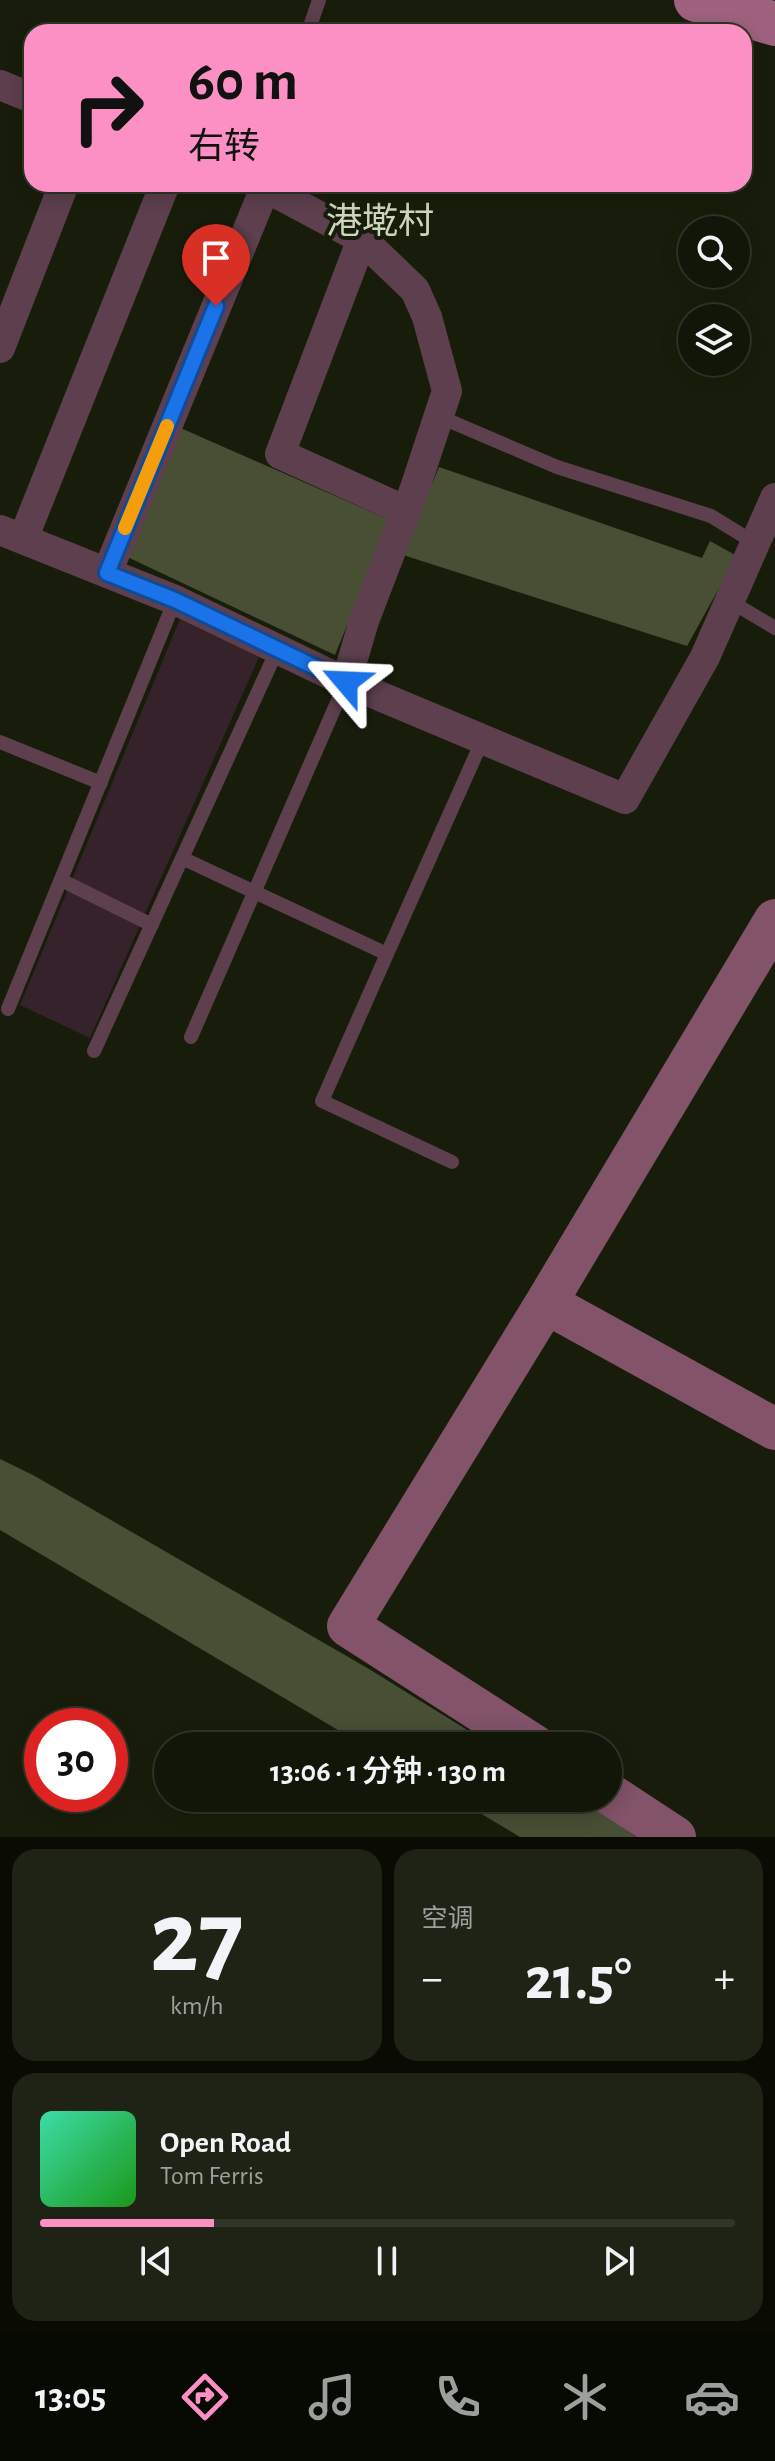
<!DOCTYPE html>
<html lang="zh">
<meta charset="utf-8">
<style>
:root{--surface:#121608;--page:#1f2316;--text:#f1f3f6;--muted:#9c9f9c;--line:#313529;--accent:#fc8fc3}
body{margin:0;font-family:"Alegreya Sans","Noto Sans SC",sans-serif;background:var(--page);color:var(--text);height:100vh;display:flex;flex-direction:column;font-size:30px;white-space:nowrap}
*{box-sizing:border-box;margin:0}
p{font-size:26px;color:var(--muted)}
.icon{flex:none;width:44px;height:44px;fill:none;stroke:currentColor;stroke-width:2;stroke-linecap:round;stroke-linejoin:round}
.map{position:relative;height:1837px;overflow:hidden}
.side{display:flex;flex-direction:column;gap:12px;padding:12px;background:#0a0c04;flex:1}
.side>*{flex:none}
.top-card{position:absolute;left:24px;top:24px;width:728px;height:168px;border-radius:24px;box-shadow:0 4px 20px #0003,0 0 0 2px var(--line);background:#fc8fc3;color:#111;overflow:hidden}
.fabs{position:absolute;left:678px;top:216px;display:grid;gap:16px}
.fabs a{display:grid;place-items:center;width:72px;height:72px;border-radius:50%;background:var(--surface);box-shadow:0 4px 20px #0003,0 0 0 2px var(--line);font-size:40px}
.speed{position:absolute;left:24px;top:1708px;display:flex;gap:16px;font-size:40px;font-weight:700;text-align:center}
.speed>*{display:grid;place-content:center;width:104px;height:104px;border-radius:50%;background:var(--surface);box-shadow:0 4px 20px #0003,0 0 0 2px var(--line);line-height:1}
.speed .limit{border:12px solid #d22;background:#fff;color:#111}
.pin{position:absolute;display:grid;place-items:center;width:68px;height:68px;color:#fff;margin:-82px -34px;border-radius:50% 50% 50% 0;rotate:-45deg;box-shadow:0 0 8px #0007}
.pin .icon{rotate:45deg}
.me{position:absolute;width:88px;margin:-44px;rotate:296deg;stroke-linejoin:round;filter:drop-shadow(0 0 6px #0008)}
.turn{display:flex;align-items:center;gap:28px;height:168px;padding:0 32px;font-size:36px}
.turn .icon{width:104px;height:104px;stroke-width:2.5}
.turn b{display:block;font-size:56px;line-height:68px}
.big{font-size:60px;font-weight:600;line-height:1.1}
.side .tile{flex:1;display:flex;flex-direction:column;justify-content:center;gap:12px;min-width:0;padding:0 28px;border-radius:24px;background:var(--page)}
.side .dial{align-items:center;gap:0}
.dial b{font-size:104px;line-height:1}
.song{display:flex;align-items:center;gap:24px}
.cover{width:96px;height:96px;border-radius:12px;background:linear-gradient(135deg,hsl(160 70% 55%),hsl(120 70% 35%))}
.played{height:8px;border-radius:4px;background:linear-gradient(90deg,var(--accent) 25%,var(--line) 25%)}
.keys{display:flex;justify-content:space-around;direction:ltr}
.heat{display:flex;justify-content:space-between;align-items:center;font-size:44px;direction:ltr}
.side .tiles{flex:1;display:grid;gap:12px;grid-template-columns:1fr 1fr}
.tile:last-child{grid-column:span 2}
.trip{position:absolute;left:154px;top:1732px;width:468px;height:80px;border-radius:40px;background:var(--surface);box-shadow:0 4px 20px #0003,0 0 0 2px var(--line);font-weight:600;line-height:80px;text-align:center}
.tab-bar{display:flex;height:128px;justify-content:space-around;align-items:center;background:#070903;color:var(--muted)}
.tab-bar .icon{width:56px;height:56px}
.tab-bar .current{color:var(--accent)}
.tab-bar b{font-size:36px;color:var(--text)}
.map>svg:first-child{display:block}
.green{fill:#35222a}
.water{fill:#484f35}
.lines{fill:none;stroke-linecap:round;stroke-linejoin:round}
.lane{stroke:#5d3f4d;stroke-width:14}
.street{stroke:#5d3f4d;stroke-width:30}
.secondary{stroke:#825369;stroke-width:42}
.primary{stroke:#9f627e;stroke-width:44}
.route-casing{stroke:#114b97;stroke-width:20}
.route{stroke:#1a73e8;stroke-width:14}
.slow{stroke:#f59e0b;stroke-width:14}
.labels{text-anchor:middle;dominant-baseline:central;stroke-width:8;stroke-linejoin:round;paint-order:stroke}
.quarter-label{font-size:36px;fill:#cdd5bd;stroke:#181d0b}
</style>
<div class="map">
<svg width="775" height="1837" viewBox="0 0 775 1837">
<rect width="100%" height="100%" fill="#181d0b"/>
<!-- green -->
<path class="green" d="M180,619l79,38 -169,381 -70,-33z"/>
<!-- water -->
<path class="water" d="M176,426l214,94 -55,135 -214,-101z
M439,467l263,91 8,-17 27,15 -50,90 -284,-91z
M0,1459l33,16 336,194 124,77h-128l-365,-216z
M455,1798h126l55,39h-116z"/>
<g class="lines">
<!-- lane -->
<path class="lane" d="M308,32l11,-32
M438,416l119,51 154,49 44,27
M730,601l45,27
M0,742l101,41
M182,858l205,96 -65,147 130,61
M61,880l91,45
M387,954l96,-215
M8,1009l167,-409
M191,1037l155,-355
M94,1051l184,-403"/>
<!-- street -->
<path class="street" d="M0,85l32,13
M259,184l103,55 53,51 12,27 20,74 -32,97 -51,133 -18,61
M362,239l-82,215 126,57
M0,348l64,-164
M0,530l175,70 171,82 279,117 80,-142 70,-159
M23,539l142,-355
M107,573l158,-385"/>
<!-- secondary -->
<path class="secondary" d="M546,1303l229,126
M535,1746l-187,-120 198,-323 229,-383
M608,1793l67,44"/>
<!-- primary -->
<path class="primary" d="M696,0l79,24"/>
</g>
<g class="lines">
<defs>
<path id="route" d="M216,306l-109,267 68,27 171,82"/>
</defs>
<!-- route casing -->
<use href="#route" class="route-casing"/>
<!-- route -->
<use href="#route" class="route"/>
<!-- slow -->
<path class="slow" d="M125,528l42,-102"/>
</g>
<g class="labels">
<!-- quarter labels -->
<g class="quarter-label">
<text x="380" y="222">港墘村</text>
</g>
</g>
</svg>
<div class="fabs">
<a><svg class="icon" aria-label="search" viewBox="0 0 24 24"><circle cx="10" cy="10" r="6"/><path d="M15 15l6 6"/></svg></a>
<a><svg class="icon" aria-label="layers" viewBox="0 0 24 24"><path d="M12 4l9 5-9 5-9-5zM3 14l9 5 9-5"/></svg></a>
</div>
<div class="speed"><div class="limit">30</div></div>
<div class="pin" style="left:216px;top:306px;background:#d93025"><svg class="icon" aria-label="arrive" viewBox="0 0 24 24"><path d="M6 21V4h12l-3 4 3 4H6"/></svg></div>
<svg class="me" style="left:346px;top:682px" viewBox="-20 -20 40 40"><path d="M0-17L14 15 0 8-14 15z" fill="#1a73e8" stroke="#fff" stroke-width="4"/></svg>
<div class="trip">13:06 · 1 分钟 · 130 m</div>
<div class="top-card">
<div class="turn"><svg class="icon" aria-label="right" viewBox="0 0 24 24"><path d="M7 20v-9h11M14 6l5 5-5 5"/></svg><div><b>60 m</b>右转</div></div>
</div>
</div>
<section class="side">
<div class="tiles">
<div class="tile dial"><b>27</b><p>km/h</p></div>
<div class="tile"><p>空调</p>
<div class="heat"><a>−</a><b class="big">21.5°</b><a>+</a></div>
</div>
<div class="tile">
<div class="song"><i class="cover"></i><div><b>Open Road</b><p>Tom Ferris</p></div></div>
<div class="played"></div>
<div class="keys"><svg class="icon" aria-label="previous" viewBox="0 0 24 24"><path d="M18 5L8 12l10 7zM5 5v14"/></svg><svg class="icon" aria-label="pause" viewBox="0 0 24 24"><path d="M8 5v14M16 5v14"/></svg><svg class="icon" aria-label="next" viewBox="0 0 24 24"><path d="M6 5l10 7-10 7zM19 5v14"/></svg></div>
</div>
</div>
</section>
<nav class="tab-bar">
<b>13:05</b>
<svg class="icon current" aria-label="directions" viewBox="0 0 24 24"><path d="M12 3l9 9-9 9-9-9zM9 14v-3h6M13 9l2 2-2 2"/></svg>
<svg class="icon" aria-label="music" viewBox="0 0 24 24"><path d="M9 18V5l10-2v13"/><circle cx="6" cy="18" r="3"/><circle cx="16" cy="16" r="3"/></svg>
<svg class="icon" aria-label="phone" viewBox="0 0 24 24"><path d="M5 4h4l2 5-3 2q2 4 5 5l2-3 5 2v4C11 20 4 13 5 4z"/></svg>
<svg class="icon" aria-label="climate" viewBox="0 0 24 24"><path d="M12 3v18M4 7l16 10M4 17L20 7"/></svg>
<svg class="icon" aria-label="car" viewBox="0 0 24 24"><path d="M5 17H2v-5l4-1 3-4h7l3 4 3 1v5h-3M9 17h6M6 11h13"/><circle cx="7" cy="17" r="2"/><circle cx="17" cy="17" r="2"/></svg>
</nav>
